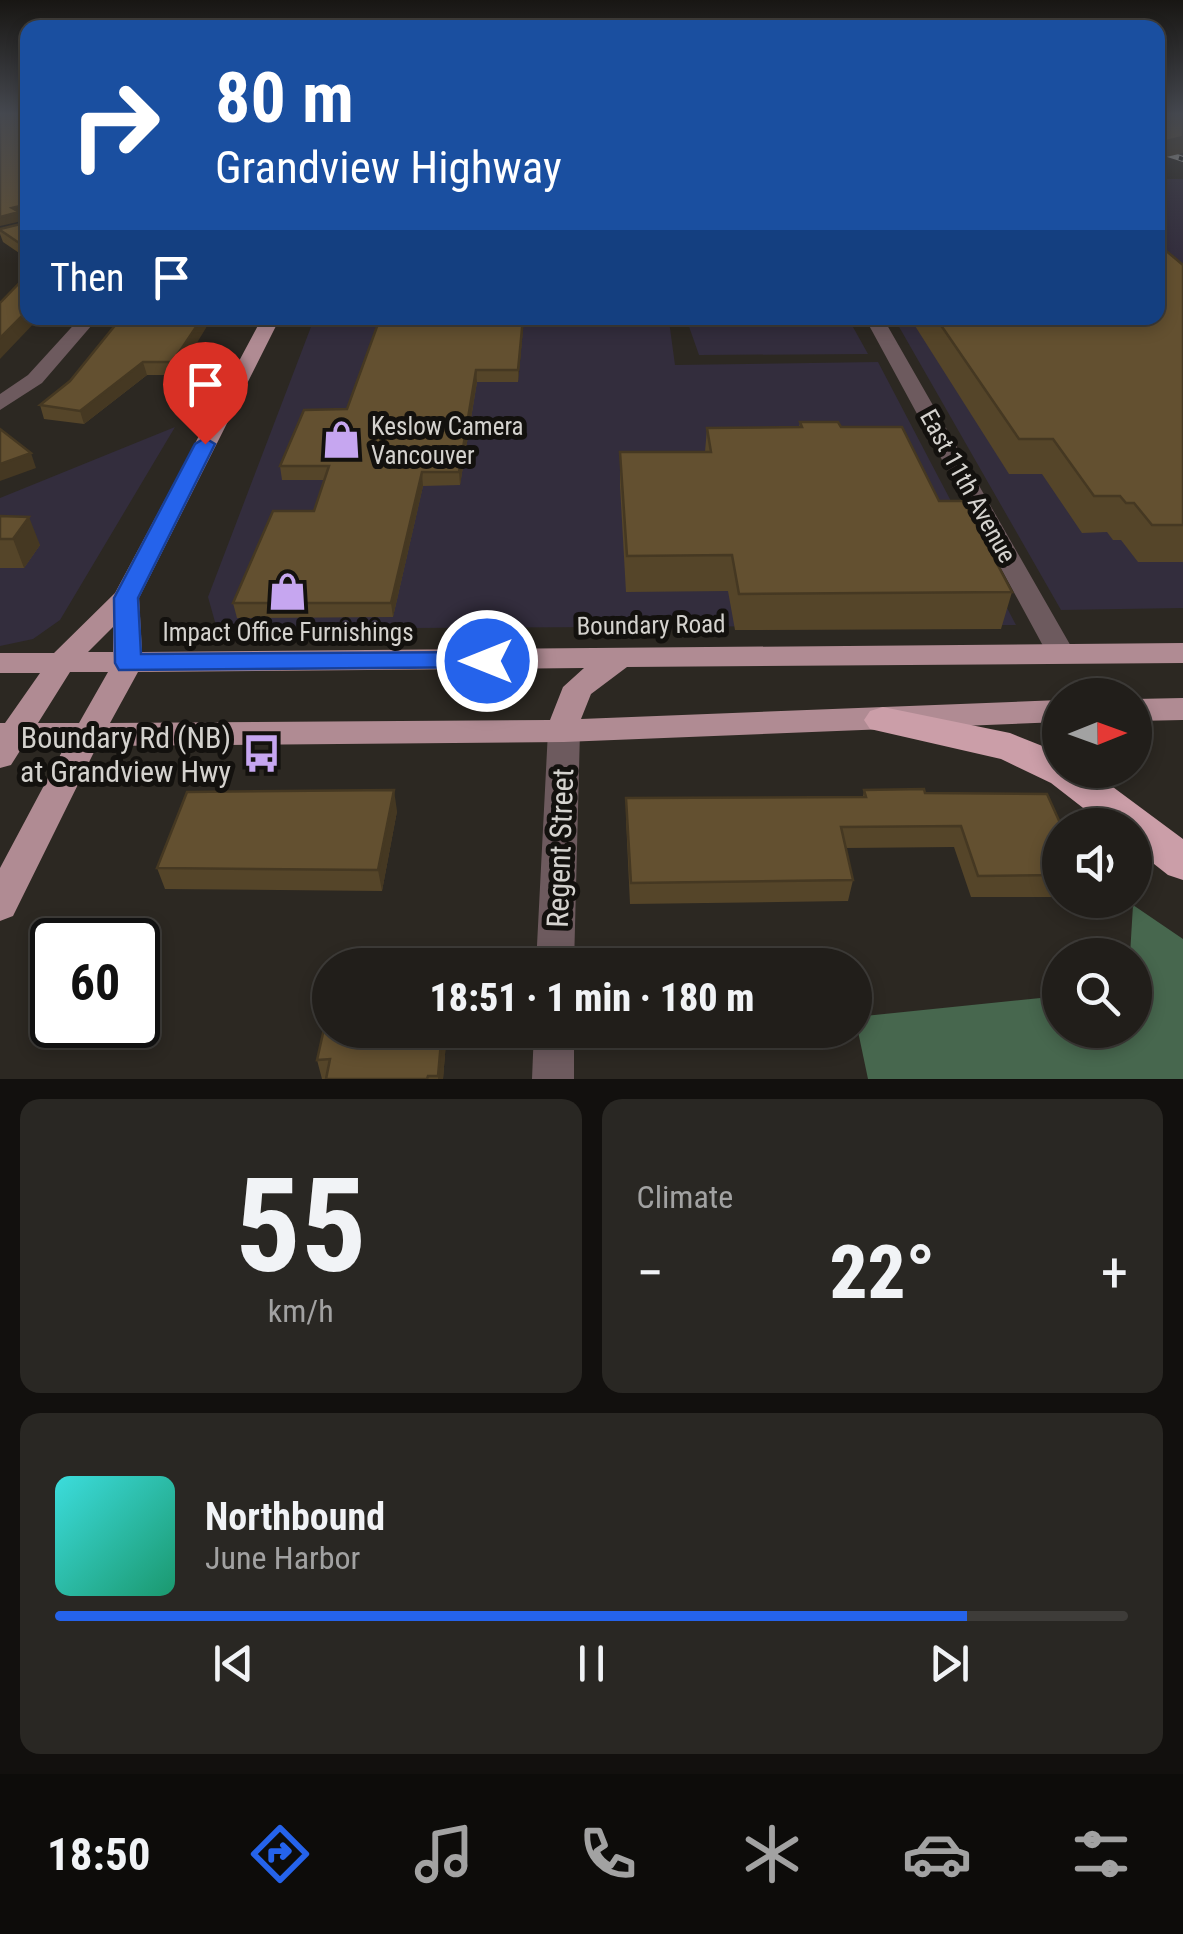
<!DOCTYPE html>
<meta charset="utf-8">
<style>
:root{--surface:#211e1a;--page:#292723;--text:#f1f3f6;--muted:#a2a2a2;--line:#3e3c39;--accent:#2563eb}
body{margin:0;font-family:"Roboto Condensed",sans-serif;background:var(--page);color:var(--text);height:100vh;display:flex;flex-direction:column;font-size:38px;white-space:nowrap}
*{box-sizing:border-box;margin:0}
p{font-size:32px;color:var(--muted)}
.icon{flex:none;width:55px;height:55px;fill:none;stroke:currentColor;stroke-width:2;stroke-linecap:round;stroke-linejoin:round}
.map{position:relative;height:1079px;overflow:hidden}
.side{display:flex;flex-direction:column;gap:20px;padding:20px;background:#12100e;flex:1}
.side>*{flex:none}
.top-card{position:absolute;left:20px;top:20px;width:1145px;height:305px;border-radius:20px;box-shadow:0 5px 15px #0003,0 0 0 2px var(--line);background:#1a4fa0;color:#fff;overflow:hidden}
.needle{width:65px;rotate:89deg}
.fabs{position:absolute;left:1042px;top:678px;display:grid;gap:20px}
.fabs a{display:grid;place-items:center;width:110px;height:110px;border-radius:50%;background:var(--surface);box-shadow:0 5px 15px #0003,0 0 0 2px var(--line);font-size:50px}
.speed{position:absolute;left:30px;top:918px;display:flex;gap:20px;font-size:50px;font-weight:700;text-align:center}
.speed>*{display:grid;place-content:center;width:130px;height:130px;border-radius:50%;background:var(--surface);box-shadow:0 5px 15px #0003,0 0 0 2px var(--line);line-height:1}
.speed .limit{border:5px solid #111;border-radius:15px;background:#fff;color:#111}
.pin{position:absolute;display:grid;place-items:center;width:85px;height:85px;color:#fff;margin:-102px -42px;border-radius:50% 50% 50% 0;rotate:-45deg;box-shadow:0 0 10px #0007}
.pin .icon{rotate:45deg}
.me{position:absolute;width:110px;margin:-55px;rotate:270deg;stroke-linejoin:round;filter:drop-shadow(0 0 8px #0008)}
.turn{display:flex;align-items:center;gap:35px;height:210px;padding:0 30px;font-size:45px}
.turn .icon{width:130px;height:130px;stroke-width:2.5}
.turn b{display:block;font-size:70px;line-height:85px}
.then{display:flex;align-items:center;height:95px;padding:0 30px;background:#0003;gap:20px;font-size:38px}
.big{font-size:75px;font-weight:800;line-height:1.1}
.side .widget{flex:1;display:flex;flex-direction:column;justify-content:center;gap:15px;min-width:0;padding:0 35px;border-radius:20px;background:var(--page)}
.side .dial{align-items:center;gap:0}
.dial b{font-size:130px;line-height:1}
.song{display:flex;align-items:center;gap:30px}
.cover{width:120px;height:120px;border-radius:15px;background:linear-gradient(135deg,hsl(180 70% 55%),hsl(160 70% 35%))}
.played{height:10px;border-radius:5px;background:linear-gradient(90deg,var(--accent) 85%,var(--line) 85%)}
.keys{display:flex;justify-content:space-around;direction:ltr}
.heat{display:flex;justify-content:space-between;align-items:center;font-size:55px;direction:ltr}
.side .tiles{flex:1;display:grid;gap:20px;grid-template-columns:1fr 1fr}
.widget:last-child{grid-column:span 2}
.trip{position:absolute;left:312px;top:948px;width:560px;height:100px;border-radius:50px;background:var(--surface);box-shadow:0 5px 15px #0003,0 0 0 2px var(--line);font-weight:800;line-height:100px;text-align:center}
.menu{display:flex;height:160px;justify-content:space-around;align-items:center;background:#0d0c0a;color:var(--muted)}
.menu .icon{width:70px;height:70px}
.menu .active{color:var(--accent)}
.menu b{font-size:45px;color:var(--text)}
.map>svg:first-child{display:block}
.commercial{fill:#332d3d}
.forest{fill:#47674e}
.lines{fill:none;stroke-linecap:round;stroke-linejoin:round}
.minor{fill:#6d5a5e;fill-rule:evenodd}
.major{fill:#b08b93;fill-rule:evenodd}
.highway{fill:#cb9ea8;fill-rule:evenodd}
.rail-casing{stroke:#b0aea9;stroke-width:6}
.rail{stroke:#13110e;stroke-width:4;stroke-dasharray:11;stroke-linecap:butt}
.wall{fill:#554529}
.shaded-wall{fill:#453822}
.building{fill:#635030;stroke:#453822;stroke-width:2.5}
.route{fill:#2563eb;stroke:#184099;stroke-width:2.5}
.labels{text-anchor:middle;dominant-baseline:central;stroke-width:10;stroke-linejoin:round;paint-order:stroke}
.poi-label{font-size:25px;fill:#d4d2ce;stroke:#13110e;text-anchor:start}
.street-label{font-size:25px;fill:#d4d2ce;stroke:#13110e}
.near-poi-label{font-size:30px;fill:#d4d2ce;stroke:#13110e;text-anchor:end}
.near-street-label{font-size:30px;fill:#d4d2ce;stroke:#13110e}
</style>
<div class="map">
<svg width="1183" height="1079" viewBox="0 0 1183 1079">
<rect width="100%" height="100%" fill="#2c2822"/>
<!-- commercial -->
<path class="commercial" d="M1158,179h25v429l-122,2 -167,-292h264z
M686,318h162l20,36 -169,1z
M314,319l355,2 6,44 203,-3 138,263 -799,4 -9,-32z
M175,427l-115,193 -27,19 -33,7v-148z"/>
<!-- forest -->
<path class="forest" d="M1133,905l50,34v140h-315l-13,-62 205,-21v34h75v-75h-5z"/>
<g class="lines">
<!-- minor -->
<path class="minor" d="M80,318h18l-56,65 -42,27v-16l28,-19z
M865,318h18l193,337 -4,7h-20l-4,-7z
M564,720l11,3 5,8 -6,234h-38l12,-234 5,-8z
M534,1030h40v49h-42z"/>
<!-- major -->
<path class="major" d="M262,318h18l-141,280 3,54 1041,-9v20l-556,4 -36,27 -10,25 479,-19v22l-496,20 -467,4 -84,170 -13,5v-53l65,-122h-42l-12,19 -11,3v-45h5l35,-50h-40v-20h54l61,-60zM113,627v25h-25zM584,668l-21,19 -13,33 -440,3 28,-51zM70,672h38l-29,51h-41z
M1183,698v22l-48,1v-22z"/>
<!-- highway -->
<path class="highway" d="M883,707l127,26 50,20v17h30l93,69v41l-15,-5 -33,-26v-24h-30l-54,-42 -50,-24 -131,-30 -6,-9 6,-9z"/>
<defs>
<path id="rail" d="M1158,151l25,8"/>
</defs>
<!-- rail casing -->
<use href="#rail" class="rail-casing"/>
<!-- rail -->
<use href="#rail" class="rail"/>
</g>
<!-- wall -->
<path class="wall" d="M28,215v44l-25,-17 -3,-8v-5l25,-6z
M1183,265v297h-45l-17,-22h-8l-6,-8 -25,1 -40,-59h-33l-99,-156h248z
M121,318l65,43 -12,14h-27l-63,49 -40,-5 -4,-14 30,-24z
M387,318h137l-6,64h-41l-17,103 -37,1 -30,131 -156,1 -4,-15 81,-92 10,-31h-42l-2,-14 67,-57z
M800,422l41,5 98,74 73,91 -11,37 -266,1 -7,-39 -102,1 -6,-106v-34h85l2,-24 92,-1z
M0,516l40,29 -16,23h-24z
M864,790l61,3 135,32v72h-89l-17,-50 -108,1 7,32 -5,21 -218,3 -4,-85v-21l237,-1z
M397,811l-15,80 -217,-2 -8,-21z
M447,1030l-4,49h-121l-5,-19z"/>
<!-- shaded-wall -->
<path class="shaded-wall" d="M1183,137v16l-25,6v-16z
M28,204v9l-8,2 2,6 -22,5v-9l12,-9z
M28,310v8h11l-39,41v-21z
M202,318h10l-26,43 -12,14 -3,-13z
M523,318h1l-6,64v-12z
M143,362l4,13 -63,49 -4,-13z
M476,370l1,12 -17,103 -1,-13z
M31,453l5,15 -36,13v-17z
M422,472l1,14 -30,131 -2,-14z
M29,517l11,28 -16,23 -11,-29z
M394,790l3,21 -15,80 -4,-21z
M442,1030h5l-4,49h-5z"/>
<!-- building -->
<path class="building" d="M0,113h28v91l-16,4 7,4 -19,5z
M1158,113h25v24l-25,6z
M28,215v34l-28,-19v-1l25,-6z
M1158,244l25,21v260h-31l-18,-22h-8l-6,-7h-26l-41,-57h-34l-83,-121h222z
M28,274v36l-28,28v-35z
M121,318h81l-20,30 -11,14h-28l-63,49 -40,-6 30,-24z
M387,318h136l-5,52h-42l-17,102h-37l-31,131h-158l40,-92h41l15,-45h-49l24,-56 43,-1 32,-88h7z
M800,422h38l3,5h61l37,74h25l48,91 -273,2 -7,-39 -105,1 -7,-104h91l-4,-24 95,-1z
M0,429l31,24 -31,11z
M0,516l29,1 -16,22h-13z
M924,789l1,4 122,1 14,31h-1v50l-82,1 -17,-50 -120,1 12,53 -222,3 -5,-85 240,-1 -2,-7z
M394,790l-16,80 -221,-2 30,-76z
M449,959l-1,6h-99l1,-3z
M330,1002v28h112l-4,46h-10l-1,3h-101l4,-20 -13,1z"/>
<!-- sky -->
<linearGradient id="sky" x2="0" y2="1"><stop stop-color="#181613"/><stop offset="0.43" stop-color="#45484f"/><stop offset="1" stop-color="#45484f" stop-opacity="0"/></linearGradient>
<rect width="1183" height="264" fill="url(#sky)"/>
<!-- route -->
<path class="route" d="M205,438l10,6 -77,154 3,56 346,-2 9,2 4,7 -4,6 -377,3 -4,-7 -1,-65 81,-154z"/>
<!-- icons -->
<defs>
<symbol id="shop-bare" viewBox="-9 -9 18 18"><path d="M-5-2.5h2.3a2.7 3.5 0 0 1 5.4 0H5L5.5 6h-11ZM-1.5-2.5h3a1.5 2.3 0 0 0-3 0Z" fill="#c6a6f0" stroke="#13110e" stroke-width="2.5" paint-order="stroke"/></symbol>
<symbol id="bus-bare" viewBox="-9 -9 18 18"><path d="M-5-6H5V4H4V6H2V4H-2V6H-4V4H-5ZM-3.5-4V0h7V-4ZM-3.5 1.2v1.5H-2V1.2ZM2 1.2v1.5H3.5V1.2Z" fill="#c6a6f0" stroke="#13110e" stroke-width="2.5" paint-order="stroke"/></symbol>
</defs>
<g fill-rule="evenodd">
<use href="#shop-bare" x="314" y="412" width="55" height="55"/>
<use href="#shop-bare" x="260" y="564" width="55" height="55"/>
<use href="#bus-bare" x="234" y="726" width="55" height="55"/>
</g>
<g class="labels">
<!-- poi labels -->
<g class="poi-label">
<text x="371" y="426">Keslow Camera<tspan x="371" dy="29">Vancouver</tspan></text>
<text x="288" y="632" text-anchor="middle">Impact Office Furnishings</text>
</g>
<!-- street labels -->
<g class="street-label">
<text transform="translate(968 486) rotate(61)">East 11th Avenue</text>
<text transform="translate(651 625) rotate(-1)">Boundary Road</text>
</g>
<!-- near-poi labels -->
<g class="near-poi-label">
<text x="231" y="737">Boundary Rd (NB)<tspan x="231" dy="34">at Grandview Hwy</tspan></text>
</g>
<!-- near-street labels -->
<g class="near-street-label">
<text transform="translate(560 848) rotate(-88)">Regent Street</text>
</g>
</g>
</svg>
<div class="fabs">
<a><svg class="needle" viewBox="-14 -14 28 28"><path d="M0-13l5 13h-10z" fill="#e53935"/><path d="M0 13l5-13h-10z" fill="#a2a2a2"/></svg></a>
<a><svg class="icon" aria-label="sound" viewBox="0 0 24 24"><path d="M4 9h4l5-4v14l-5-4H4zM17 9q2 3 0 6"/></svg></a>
<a><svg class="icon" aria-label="search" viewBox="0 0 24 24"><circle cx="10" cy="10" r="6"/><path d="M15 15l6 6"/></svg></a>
</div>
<div class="speed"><div class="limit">60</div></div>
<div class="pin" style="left:205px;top:444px;background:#d93025"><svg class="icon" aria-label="arrive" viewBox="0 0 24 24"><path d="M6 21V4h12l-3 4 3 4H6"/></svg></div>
<svg class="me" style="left:487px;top:661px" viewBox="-20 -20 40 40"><circle r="17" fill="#2563eb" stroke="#fff" stroke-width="3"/><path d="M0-11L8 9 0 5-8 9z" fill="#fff"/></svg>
<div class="trip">18:51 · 1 min · 180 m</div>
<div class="top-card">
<div class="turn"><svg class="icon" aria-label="right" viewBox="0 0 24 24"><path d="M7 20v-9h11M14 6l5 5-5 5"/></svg><div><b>80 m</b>Grandview Highway</div></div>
<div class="then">Then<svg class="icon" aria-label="arrive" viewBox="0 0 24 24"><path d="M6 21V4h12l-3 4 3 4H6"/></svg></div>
</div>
</div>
<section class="side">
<div class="tiles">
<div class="widget dial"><b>55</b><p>km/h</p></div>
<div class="widget"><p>Climate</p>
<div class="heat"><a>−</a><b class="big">22°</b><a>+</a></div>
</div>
<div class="widget">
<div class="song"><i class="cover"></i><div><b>Northbound</b><p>June Harbor</p></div></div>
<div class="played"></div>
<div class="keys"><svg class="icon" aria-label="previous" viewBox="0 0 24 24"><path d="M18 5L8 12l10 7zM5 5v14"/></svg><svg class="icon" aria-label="pause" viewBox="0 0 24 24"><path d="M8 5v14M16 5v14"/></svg><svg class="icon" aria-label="next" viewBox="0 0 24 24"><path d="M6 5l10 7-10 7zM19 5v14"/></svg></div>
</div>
</div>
</section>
<nav class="menu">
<b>18:50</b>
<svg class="icon active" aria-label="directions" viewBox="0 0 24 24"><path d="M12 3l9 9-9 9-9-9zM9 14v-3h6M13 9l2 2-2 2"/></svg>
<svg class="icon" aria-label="music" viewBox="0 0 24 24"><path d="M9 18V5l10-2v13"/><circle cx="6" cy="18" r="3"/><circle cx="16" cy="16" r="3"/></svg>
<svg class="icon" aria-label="phone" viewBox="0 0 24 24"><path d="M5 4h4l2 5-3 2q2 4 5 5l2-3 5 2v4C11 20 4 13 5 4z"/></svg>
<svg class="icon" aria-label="climate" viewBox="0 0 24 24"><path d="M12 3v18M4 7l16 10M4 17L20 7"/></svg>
<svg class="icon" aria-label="car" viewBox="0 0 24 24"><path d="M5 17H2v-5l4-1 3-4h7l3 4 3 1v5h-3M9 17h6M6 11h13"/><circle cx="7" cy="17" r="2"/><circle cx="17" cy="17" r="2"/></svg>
<svg class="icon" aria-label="filters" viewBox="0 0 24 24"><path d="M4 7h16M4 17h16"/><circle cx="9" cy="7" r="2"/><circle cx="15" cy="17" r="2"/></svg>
</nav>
